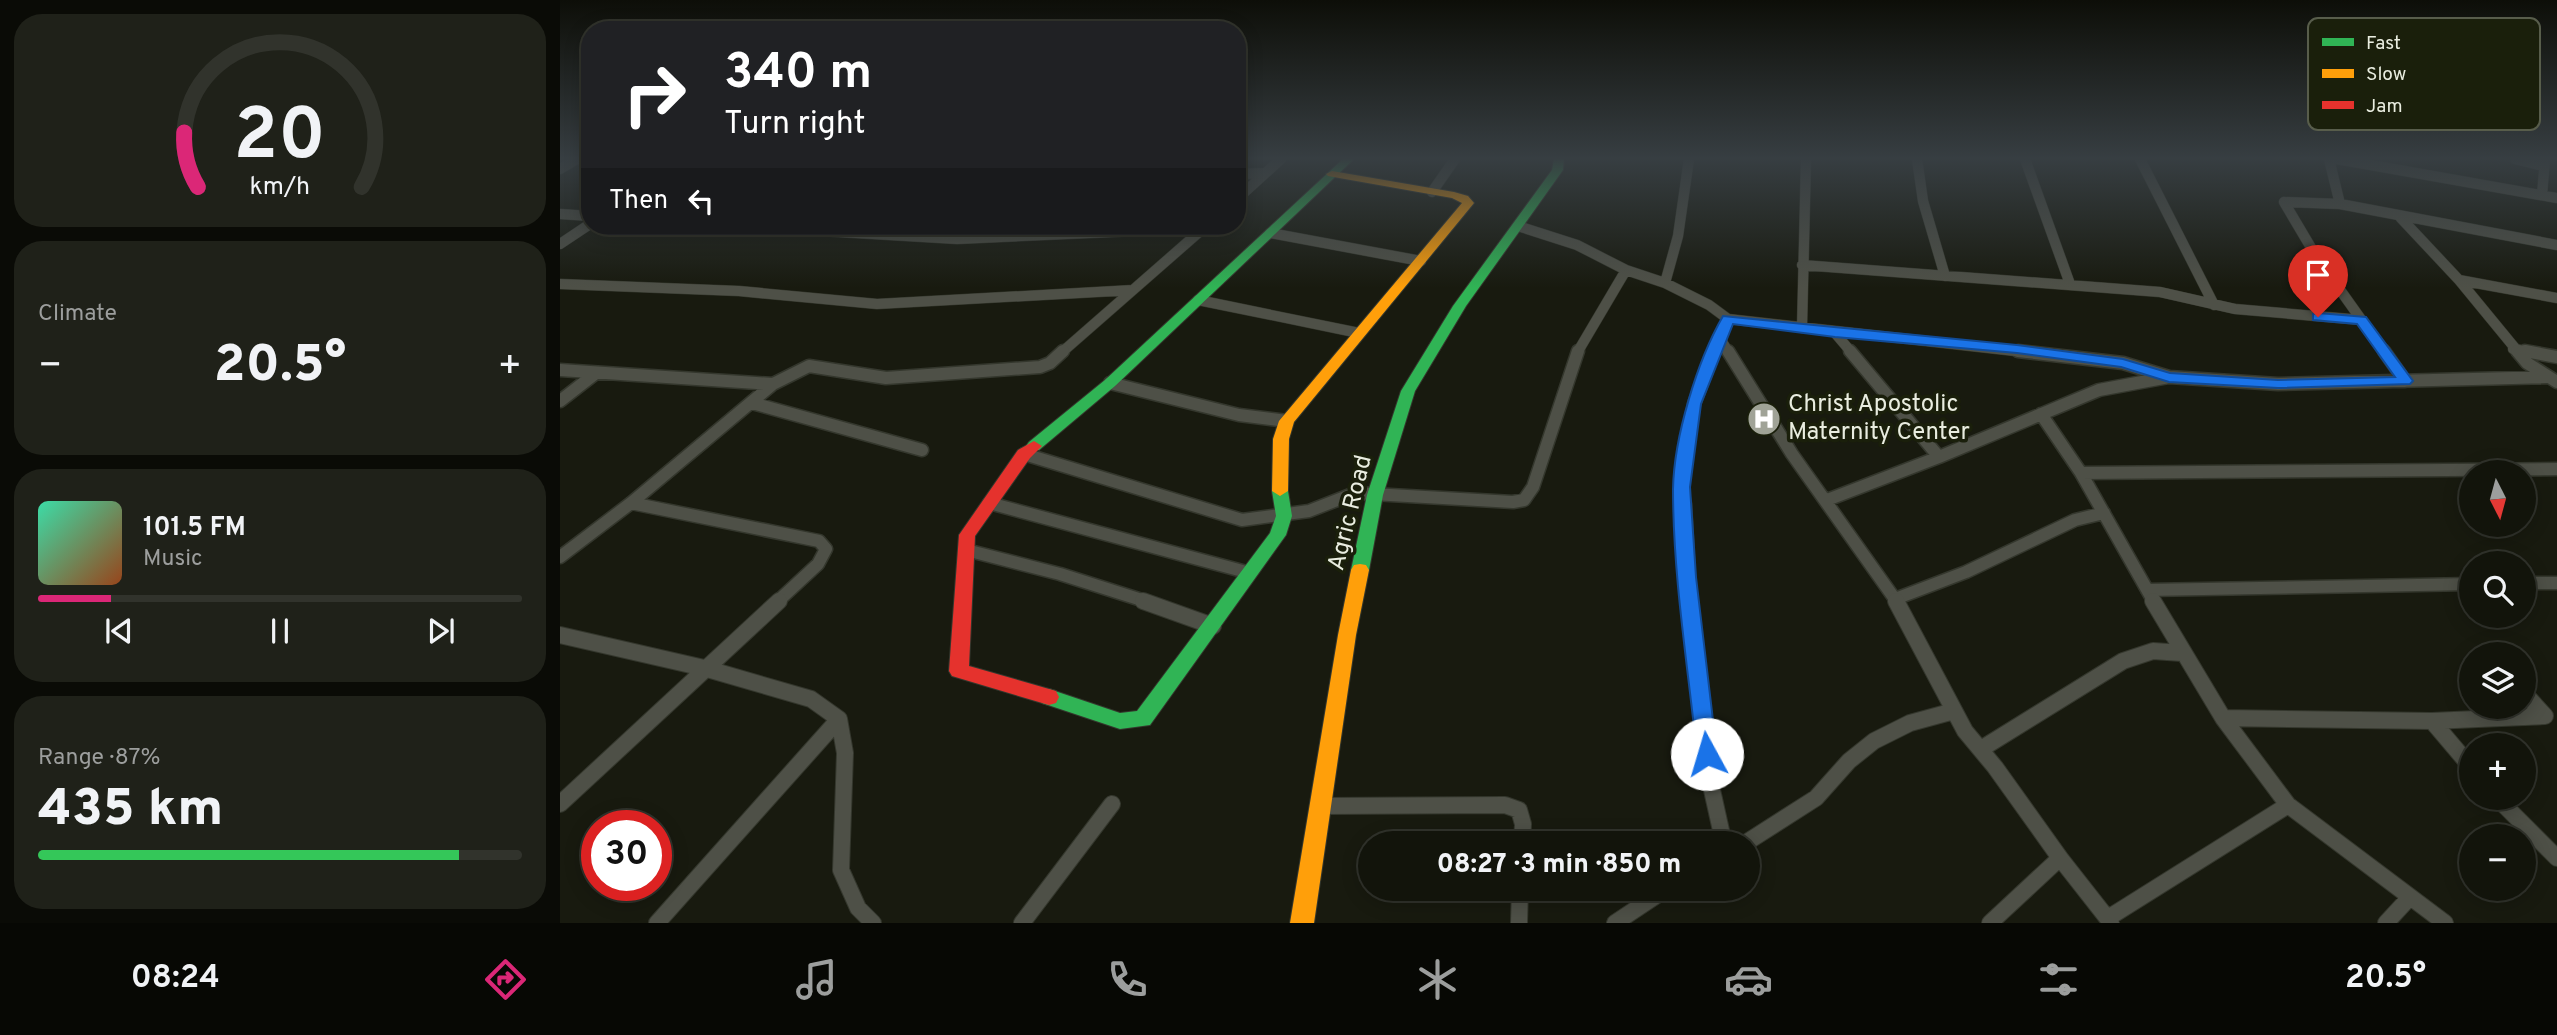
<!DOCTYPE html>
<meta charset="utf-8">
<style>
:root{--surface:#12140b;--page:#1f2119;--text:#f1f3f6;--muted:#9c9e9d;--line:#31332c;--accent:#db2777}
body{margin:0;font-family:Overpass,sans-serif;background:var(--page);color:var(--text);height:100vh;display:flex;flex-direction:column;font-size:26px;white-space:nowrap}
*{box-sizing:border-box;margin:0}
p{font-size:23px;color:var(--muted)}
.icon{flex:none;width:38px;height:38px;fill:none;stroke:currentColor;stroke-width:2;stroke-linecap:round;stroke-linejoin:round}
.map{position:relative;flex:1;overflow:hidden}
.details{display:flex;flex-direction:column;gap:14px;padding:14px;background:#0a0b06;width:560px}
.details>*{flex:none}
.guide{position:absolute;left:21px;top:21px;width:665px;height:214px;border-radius:28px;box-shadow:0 4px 18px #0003,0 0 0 2px var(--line);background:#202124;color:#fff;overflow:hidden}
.needle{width:46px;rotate:174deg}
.controls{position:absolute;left:1899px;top:460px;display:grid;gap:14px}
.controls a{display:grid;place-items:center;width:77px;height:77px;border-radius:50%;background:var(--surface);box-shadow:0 4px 18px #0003,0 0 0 2px var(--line);font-size:35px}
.speed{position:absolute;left:21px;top:810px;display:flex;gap:14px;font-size:35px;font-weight:700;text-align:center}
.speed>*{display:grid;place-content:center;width:91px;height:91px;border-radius:50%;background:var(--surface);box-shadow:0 4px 18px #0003,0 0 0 2px var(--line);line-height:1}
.speed .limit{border:10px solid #d22;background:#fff;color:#111}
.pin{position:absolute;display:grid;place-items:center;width:60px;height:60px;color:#fff;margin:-72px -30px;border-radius:50% 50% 50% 0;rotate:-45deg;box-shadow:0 0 7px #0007}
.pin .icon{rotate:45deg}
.me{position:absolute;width:77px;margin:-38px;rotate:354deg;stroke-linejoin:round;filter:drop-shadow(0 0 5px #0008)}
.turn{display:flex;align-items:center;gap:24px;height:147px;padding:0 28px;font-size:32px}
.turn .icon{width:91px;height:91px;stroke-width:2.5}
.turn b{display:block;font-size:49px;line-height:60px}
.then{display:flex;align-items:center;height:66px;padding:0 28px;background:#0003;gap:14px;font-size:26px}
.big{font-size:52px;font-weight:800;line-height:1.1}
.details .card{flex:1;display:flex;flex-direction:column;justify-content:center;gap:10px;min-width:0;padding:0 24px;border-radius:28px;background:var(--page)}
.details .dial{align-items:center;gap:0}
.dial svg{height:182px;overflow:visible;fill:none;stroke:var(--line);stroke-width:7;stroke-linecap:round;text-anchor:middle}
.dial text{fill:var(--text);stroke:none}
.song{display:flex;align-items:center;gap:21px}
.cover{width:84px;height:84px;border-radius:10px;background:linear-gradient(135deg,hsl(160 70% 55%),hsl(20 70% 35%))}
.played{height:7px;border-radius:4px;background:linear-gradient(90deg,var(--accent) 15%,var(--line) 15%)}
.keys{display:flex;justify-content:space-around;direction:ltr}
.heat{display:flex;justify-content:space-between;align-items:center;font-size:38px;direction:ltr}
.charge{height:10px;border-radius:5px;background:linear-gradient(90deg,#34c759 87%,var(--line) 0)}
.trip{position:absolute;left:798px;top:831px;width:402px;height:70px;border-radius:35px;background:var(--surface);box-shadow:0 4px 18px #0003,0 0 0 2px var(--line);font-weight:800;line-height:70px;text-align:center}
.menu{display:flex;height:112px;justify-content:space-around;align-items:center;background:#070804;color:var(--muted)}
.menu .icon{width:49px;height:49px}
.menu .on{color:var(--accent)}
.menu b{font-size:32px;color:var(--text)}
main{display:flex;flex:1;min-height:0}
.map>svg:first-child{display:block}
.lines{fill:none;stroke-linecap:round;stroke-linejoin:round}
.street-far2-casing{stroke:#34372d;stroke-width:11}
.street-far1-casing{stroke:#34372d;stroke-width:15}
.street-casing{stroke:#34372d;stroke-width:18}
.fast-casing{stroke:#34372d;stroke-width:2}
.slow-casing{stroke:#34372d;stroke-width:2}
.jam-casing{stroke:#34372d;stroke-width:2}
.street-far2{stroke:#4e5047;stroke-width:10}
.street-far1{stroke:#4e5047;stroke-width:12}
.street{stroke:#4e5047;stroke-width:16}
.fast{fill:#30b455;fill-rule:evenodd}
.slow{fill:#ff9f0a;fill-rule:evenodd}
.jam{fill:#e5322d;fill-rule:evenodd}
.route{fill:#1a73e8;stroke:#114b97;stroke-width:2}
.labels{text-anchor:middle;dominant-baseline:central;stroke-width:7;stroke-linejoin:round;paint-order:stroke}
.poi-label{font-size:24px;fill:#e9ede0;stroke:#1a1f0b;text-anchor:start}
.street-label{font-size:24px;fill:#e9ede0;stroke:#1a1f0b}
.key{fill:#1a1f0b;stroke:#585d4b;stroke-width:2}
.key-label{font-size:19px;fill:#e9ede0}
</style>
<main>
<section class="details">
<div class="card dial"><svg viewBox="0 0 100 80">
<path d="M14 69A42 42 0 1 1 86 69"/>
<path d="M14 69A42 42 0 0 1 8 45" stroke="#db2777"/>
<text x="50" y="56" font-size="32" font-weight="700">20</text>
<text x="50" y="72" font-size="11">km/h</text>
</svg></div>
<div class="card"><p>Climate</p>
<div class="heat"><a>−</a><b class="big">20.5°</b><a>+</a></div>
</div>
<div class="card">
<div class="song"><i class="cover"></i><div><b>101.5 FM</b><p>Music</p></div></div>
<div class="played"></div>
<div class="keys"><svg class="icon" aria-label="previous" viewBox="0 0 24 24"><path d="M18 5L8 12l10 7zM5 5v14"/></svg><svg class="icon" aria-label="pause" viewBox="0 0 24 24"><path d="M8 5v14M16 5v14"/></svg><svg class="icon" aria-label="next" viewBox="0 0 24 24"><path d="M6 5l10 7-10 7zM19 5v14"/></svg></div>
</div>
<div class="card"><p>Range · 87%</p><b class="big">435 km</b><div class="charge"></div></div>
</section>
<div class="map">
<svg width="1997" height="923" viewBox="0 0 1997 923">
<rect width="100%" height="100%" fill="#181a0f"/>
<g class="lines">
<defs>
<path id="street-far2" d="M1357,159l6,42 22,75
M1465,159l45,125
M1580,159l74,146
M1769,159l11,45
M1777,159l220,39
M1955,159l28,7
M0,169l17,-10
M677,174l28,-1
M872,192l23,-33
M1982,195l3,-36
M677,199l44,-40
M1724,202l56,2 217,41
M1724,202l32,54 69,97
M0,214l30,2
M1839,216l60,64 60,73
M179,226l218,13 246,-11
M958,226l59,19 49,25 39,13 44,22 19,14 305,34
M710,233l151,28
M0,244l30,-20
M1242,265l358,27 75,17 127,11
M1899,280l98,18
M1105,283l13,-47 11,-77
M0,284l179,7 138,13 256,-14
M638,300l161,33
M1168,319l-9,18 10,16
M1242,328l4,-169
M1275,333l17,20
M1953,349l22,4
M501,353l145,-127
M1017,353l49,-83
M1153,353l6,-16"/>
<path id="street-far1" d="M1168,351l64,103 105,148
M1290,351l89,106
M1458,351l105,12 46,14
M1824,351l21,30
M1957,351l10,12 30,19
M1965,351l32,6
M0,370l213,14
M550,383l129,32 48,6
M0,401l36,-28
M192,403l170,47
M1481,414l40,59 73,129
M464,454l218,66 67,-9 46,-18 158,9 11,-2 9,-13 45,-136
M1521,473l476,-4
M1267,500l112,-43 160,-67 70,-13 109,7 269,-7
M71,503l188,38 7,8 -8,15 -41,38
M429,503l261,70
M406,550l94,24 88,28
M0,557l71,-54 142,-119 36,-18 77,12 154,-11 10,-4 13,-12
M1964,583h33
M1587,590l324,-6
M1335,599l71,-27 109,-52 29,-7
M1130,602l-5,-98 -4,-17 13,-83 20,-53"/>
<path id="street" d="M583,601l70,25
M1130,601l20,180 14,63
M1336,601l69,130 30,36 65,91 -70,65
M1593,601l70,117 65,87 157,118
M0,635l144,33 107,31 28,20 6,34 -4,117 17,38 15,15
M1663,718l209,3 113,-5 -21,-23
M1872,721l39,46
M1421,749l142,-88 30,-10 29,2
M1937,798l60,60
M0,804l219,-203
M760,806l185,-1 14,5 4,14 -1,20
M1184,844l72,-46 33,-37 25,-20 36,-18 44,-12
M1500,858l51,65
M1548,918l180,-113
M97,923l182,-204
M462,923l90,-119
M959,923l1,-34
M1055,923l51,-34
M1826,923l24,-26"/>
<path id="fast" d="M783,159h11l-239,227 -76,64h-10l-3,-4 3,-4 76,-62z
M994,159h10l-1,11 -97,136 -51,85 -32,104 -14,75 -3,5h-12l-3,-5 16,-75 34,-104 52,-85 99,-136z
M720,486l8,5 4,25 -6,19 -136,190 -30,4 -78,-26 -3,-6 3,-6 7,-2 71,24 17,-2 133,-178 6,-17 -4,-25z"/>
<path id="slow" d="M772,171l122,21 14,4 6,7 -180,219 -5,17 -1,52 -8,5 -8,-5 1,-52 6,-18 183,-218 -10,-5 -124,-22 -2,-2z
M800,564l6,1 3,5 -13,65 -42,288h-24l48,-288 13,-65 3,-5z"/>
<path id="jam" d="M474,441l8,5 -12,12 -55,78 -6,130 87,25 3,6 -3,6 -7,2 -97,-29 -3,-5 10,-136 59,-85z"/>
</defs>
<!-- street-far2 casing -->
<use href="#street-far2" class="street-far2-casing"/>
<!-- street-far1 casing -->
<use href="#street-far1" class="street-far1-casing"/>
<!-- street casing -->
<use href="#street" class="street-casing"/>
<!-- fast casing -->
<use href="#fast" class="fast-casing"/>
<!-- slow casing -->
<use href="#slow" class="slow-casing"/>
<!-- jam casing -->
<use href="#jam" class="jam-casing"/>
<!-- street-far2 -->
<use href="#street-far2" class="street-far2"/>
<!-- street-far1 -->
<use href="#street-far1" class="street-far1"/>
<!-- street -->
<use href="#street" class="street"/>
<!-- fast -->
<use href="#fast" class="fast"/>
<!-- slow -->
<use href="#slow" class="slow"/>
<!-- jam -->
<use href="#jam" class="jam"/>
</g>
<!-- sky -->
<linearGradient id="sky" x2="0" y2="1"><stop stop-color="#0d0e08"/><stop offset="0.55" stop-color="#373e42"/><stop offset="1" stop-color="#373e42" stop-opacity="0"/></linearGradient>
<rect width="1997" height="288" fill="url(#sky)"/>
<!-- route -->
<path class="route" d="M1758,313l48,4 47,64 -3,3 -132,4 -109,-6 -48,-15 -104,-14 -182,-16 -102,-13 -32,80 -11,83 6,90 21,177 -3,7 -7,2 -7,-2 -3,-7c-9,-87 -24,-177 -24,-265 1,-52 24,-128 50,-173l294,29 106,14 47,14 108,7 117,-3 -38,-53 -44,-4v-6z"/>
<!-- icons -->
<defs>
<symbol id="hospital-disc" viewBox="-11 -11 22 22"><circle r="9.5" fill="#a0a397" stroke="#1a1f0b"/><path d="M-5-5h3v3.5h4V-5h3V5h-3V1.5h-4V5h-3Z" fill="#fff"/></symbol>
</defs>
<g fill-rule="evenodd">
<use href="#hospital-disc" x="1185" y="400" width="38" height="38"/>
</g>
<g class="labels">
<!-- poi labels -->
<g class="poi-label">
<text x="1228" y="405">Christ Apostolic<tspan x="1228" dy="28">Maternity Center</tspan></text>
</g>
<!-- street labels -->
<g class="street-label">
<text transform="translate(791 513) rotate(-76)">Agric Road</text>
</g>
</g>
<!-- legend -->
<rect x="1748" y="18" width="232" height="112" rx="10" class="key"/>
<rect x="1762" y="38" width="32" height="8" fill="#30b455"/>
<rect x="1762" y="69" width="32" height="9" fill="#ff9f0a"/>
<rect x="1762" y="101" width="32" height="8" fill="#e5322d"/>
<g class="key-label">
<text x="1806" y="49">Fast</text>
<text x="1806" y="80">Slow</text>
<text x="1806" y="112">Jam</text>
</g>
</svg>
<div class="controls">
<a><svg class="needle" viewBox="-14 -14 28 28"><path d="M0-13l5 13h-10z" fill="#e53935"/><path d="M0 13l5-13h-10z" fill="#9c9e9d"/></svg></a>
<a><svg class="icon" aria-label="search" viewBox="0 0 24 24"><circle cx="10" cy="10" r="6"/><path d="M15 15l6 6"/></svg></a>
<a><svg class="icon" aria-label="layers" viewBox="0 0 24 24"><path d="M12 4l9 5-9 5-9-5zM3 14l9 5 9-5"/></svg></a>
<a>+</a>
<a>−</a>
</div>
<div class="speed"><div class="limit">30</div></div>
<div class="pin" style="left:1758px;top:317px;background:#d93025"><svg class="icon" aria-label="arrive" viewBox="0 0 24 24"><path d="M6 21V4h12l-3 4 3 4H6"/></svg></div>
<svg class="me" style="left:1147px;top:754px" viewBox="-20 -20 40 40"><circle r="19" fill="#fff"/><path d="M0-13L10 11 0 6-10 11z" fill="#1a73e8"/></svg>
<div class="trip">08:27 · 3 min · 850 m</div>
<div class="guide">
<div class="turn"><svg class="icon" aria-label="right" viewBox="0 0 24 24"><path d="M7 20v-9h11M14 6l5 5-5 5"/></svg><div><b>340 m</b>Turn right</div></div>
<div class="then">Then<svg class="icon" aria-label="left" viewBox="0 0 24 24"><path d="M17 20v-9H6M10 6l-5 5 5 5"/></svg></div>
</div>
</div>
</main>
<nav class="menu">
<b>08:24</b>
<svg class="icon on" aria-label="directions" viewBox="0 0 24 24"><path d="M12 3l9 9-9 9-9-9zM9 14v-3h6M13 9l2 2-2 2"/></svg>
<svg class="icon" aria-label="music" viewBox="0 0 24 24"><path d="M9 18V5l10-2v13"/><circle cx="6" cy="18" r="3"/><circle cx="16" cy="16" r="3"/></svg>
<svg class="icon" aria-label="phone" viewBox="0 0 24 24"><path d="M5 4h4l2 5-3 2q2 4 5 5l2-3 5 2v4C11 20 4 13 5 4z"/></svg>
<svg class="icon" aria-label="climate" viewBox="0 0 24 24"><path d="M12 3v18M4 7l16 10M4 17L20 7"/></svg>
<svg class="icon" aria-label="car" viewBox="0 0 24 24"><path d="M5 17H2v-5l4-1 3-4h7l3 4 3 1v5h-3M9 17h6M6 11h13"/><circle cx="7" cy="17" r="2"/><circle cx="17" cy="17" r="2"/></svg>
<svg class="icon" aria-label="filters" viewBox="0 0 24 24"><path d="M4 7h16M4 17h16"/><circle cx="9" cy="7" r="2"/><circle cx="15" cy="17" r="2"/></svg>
<b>20.5°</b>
</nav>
